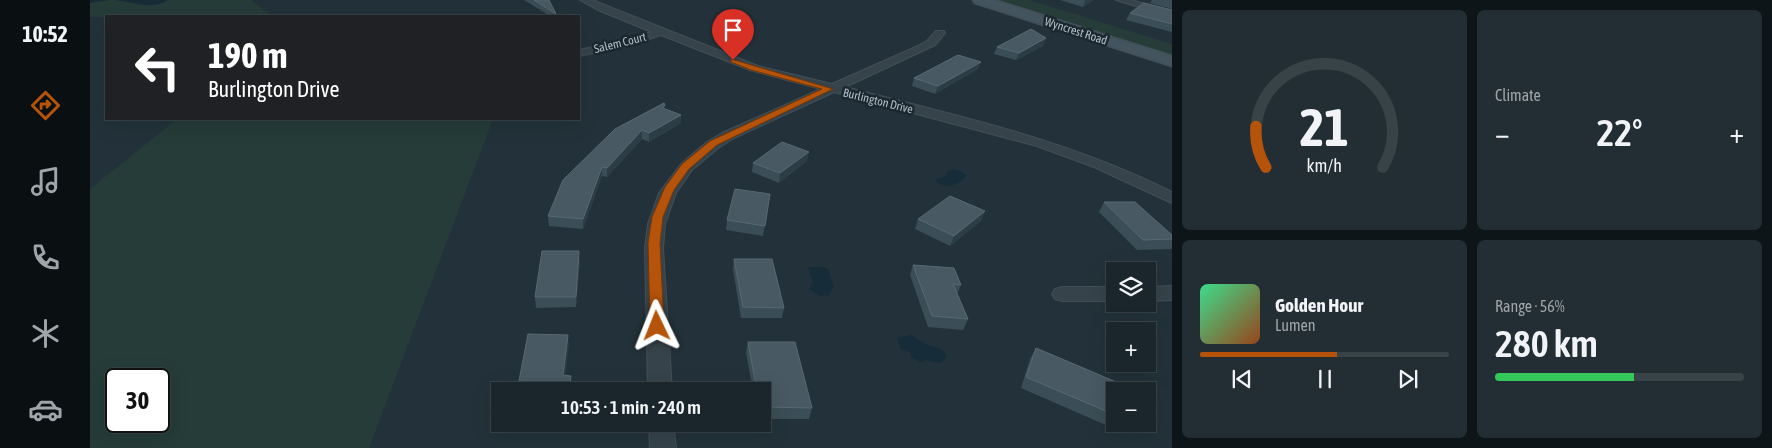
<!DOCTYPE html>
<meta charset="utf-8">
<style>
:root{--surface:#1a262c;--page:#232e34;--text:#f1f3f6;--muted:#9fa5a9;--line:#384348;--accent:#b45309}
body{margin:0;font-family:"Asap Condensed",sans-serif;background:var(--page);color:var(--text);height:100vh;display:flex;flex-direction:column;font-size:19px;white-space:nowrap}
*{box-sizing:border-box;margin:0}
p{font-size:16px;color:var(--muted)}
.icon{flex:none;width:28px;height:28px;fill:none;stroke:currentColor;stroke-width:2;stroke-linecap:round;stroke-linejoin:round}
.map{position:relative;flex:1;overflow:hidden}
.details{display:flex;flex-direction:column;gap:10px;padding:10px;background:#0e1518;width:600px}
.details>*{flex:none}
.top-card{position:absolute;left:15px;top:15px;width:475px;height:105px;border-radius:0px;box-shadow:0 5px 20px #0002,0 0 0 1px var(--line);background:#202124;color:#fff;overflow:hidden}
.fabs{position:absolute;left:1016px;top:262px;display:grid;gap:10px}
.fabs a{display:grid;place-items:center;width:50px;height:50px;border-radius:0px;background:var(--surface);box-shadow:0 5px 20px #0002,0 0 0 1px var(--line);font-size:25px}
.speed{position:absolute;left:15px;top:368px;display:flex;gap:10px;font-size:25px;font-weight:700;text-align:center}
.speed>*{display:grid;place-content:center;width:65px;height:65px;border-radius:50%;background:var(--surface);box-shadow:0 5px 20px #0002,0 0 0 1px var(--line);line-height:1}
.speed .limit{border:2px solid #111;border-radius:8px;background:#fff;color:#111}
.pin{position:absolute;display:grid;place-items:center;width:42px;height:42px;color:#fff;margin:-51px -21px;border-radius:50% 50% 50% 0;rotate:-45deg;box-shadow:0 0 5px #0007}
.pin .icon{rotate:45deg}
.me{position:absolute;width:55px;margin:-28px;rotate:358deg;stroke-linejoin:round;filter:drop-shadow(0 0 4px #0008)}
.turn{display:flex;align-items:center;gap:18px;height:105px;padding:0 20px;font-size:22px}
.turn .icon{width:65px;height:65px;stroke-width:2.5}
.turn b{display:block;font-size:35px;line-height:42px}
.big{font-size:38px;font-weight:600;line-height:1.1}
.details .widget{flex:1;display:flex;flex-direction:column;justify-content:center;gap:8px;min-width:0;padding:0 18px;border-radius:8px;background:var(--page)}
.details .dial{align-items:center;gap:0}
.dial svg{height:130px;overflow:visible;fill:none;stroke:var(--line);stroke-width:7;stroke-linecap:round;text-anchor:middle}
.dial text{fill:var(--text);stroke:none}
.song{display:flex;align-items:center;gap:15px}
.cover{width:60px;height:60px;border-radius:8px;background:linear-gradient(135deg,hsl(150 70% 55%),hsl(20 70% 35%))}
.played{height:5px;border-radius:2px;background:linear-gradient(90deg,var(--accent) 55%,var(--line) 55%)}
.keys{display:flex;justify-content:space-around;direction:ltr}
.heat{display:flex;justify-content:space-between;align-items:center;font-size:28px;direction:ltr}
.charge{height:8px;border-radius:4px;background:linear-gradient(90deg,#34c759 56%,var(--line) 0)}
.details .tiles{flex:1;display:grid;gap:10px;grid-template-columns:repeat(2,1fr)}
.trip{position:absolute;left:401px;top:382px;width:280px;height:50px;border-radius:0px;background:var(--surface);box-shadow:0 5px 20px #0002,0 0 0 1px var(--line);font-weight:600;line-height:50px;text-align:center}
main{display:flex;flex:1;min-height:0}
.dock{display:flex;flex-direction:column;width:90px;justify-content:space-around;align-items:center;background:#0a0f12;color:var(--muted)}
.dock .icon{width:35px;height:35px}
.dock .selected{color:var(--accent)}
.dock b{font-size:22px;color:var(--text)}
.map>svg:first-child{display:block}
.green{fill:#253c39;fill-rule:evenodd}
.water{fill:#162c38}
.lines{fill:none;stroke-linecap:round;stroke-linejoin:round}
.street-casing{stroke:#434f57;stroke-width:2}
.secondary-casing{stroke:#434f57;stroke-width:3}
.street{fill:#36434b;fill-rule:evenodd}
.secondary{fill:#44545e;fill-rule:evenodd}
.wall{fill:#3b4d56}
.shaded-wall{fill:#2c3d46}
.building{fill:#485963;stroke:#586972}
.route{fill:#b45309;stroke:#753606}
.labels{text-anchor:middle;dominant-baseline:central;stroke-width:5;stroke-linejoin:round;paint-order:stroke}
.far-street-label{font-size:12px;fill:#b2bec7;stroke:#1c2830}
</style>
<main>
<nav class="dock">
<b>10:52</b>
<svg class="icon selected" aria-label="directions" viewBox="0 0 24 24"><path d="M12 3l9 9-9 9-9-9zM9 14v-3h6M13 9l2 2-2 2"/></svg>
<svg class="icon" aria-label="music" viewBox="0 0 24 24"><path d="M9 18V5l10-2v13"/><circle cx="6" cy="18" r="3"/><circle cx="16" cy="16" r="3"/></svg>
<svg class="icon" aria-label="phone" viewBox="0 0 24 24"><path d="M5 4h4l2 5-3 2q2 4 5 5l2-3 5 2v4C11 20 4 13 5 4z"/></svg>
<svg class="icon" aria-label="climate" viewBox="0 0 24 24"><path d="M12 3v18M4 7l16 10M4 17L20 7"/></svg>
<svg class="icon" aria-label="car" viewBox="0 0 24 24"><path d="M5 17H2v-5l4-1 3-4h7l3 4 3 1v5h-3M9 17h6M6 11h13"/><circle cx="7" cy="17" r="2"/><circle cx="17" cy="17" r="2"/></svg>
</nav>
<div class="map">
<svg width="1082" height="448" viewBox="0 0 1082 448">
<rect width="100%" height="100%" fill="#23323a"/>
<!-- green -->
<path class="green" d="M0,0h161l21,16 -182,1z
M903,0h36l143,44v12z
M87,119h316l-124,329h-279v-259zM26,379h43v42h-43z"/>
<!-- water -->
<path class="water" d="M0,0h78c-16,11 -37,1 -54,0 -8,0 -16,2 -24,3z
M863,169l6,1 8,6c-9,8 -20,15 -31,5l-1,-2 11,-3 1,-4z
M718,267h15l5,2 6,17 -6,10 -4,-1 -2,2 -13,-8 4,-7z
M821,335c5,3 10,6 15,9 8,4 16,2 21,12l-6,7 -16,-3 -5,2 -9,-5v-4l-10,-4 -4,-11z"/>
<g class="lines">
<defs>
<path id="street" d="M490,0h12l166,66 74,18 86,-38 9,-5 9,-10h8l1,2 -10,12 -90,42c113,29 221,52 327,105v11l-78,-36 -57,-21 -203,-54 -102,47 -15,10 -25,21 -16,23 -11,31 -2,24 9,143h-24l-3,-143 3,-24 11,-31 22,-29 26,-22 15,-9 99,-44 -71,-19 -89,-35 -37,12 -45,9v-6l39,-8 34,-10 -54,-22z
M1026,0h15l41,11v6z
M1082,286v14l-24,1v-14z
M972,287h53v14h-53l-7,-2 -3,-5 3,-5z
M559,424h24l3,24h-26z"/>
<path id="secondary" d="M883,0h21l178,56v10l-197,-63z"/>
</defs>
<!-- street casing -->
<use href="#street" class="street-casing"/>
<!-- secondary casing -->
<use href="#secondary" class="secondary-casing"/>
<!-- street -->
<use href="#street" class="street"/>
<!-- secondary -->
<use href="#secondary" class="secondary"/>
</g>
<!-- wall -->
<path class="wall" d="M434,0h25l7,14v2h-6z
M970,0h33l-10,7z
M1062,0h20v9l-22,-6z
M1082,10v22l-46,-12 4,-7z
M956,38l-3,8 -27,14 -22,-6 3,-7z
M888,69l-43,25 -23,-8 2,-8z
M575,109l16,6v8l-32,19 -7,-3 -35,38 -5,-1 -19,53 -34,-3 -1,-10z
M717,161l-28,22 -27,-11 1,-9z
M680,194l-7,42 -37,-6 1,-10z
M1014,202l68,33v13l-1,1 -34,1 -38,-38z
M895,211l-4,10 -31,25 -35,-17 3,-10z
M644,259l50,49 -2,10h-41l-8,-49z
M490,261l-4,46 -40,1 -1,-11z
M823,265l48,20 -4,9 11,25 -5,11 -35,-3 -18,-52z
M658,342l64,66 -3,11h-47v-28h-9l-7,-39z
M946,348l79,43v25l-7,10 -87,-38 9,-29z"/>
<!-- shaded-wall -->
<path class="shaded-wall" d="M995,0h8l-10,7z
M956,38l-3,8 -27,14 3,-7z
M891,62l-3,7 -43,25 3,-8z
M591,115v8l-32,19v-9z
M552,130v9l-35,38v-9z
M719,152l-2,9 -28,22 1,-10z
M512,167v9l-19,53v-10z
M895,211l-4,10 -31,25 4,-10z
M489,251l1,10 -4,46v-10z
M478,335l1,10 -5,41 -1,-11z
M481,376l1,11 -1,4h-2z"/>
<!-- building -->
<path class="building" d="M444,0h15l7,14z
M1054,3l28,7v14l-42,-11z
M941,29l15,9 -27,15 -22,-6z
M868,55l23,7 -43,24 -24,-8z
M574,103l1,2 -2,3 18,7 -32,18 -7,-3 -35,38 -5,-1 -19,52 -35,-3 15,-36 52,-51z
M692,142l27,10 -29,21 -27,-10z
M645,189l35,5 -5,32 -38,-6z
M860,196l35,15 -31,25 -36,-17z
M1014,202h31l37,33v4l-29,1z
M452,251h37l-3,46h-41z
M644,259h38l12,49 -41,-1z
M823,265l41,3 7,17 -8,-1 15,35 -36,-3z
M438,334l40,1 -5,40 8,1 -2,15h-52z
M658,342h47l17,66 -50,-1v-16h-5z
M946,348l85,36 -1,7h-5v24l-89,-38z"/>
<!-- route -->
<path class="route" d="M641,59l102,30 -116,56 -28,24 -15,21 -11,27 -3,26 4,83 -2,3h-10l-2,-3 -2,-83 4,-26 13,-30 17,-23 28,-23 112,-52 -71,-19 -20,-8z"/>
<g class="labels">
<!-- far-street labels -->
<g class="far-street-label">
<text transform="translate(986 31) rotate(18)">Wyncrest Road</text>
<text transform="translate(530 43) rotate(-14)">Salem Court</text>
<text transform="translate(788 101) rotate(14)">Burlington Drive</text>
</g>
</g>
</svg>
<div class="fabs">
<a><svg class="icon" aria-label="layers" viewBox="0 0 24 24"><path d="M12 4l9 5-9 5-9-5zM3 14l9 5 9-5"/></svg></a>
<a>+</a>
<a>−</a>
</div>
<div class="speed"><div class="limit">30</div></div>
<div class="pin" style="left:643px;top:60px;background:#d93025"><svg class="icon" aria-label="arrive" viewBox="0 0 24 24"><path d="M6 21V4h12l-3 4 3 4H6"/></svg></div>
<svg class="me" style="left:567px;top:326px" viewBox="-20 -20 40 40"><path d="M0-17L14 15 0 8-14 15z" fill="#b45309" stroke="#fff" stroke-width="4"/></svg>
<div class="trip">10:53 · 1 min · 240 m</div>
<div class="top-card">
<div class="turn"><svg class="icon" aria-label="left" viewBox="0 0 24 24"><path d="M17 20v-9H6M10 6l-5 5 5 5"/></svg><div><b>190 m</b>Burlington Drive</div></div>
</div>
</div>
<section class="details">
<div class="tiles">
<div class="widget dial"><svg viewBox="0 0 100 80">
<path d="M14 69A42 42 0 1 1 86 69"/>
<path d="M14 69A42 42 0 0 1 8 44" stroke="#b45309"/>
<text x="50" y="56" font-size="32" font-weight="700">21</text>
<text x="50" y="72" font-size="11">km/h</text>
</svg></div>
<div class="widget"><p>Climate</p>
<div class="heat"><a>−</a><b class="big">22°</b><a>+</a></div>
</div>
<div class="widget">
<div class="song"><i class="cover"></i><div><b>Golden Hour</b><p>Lumen</p></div></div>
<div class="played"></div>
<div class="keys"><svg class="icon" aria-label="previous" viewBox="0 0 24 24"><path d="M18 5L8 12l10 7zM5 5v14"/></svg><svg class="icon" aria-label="pause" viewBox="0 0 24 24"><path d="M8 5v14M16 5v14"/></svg><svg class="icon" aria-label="next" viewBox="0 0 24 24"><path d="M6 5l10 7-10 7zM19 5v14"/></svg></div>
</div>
<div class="widget"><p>Range · 56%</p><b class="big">280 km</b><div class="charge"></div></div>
</div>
</section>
</main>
